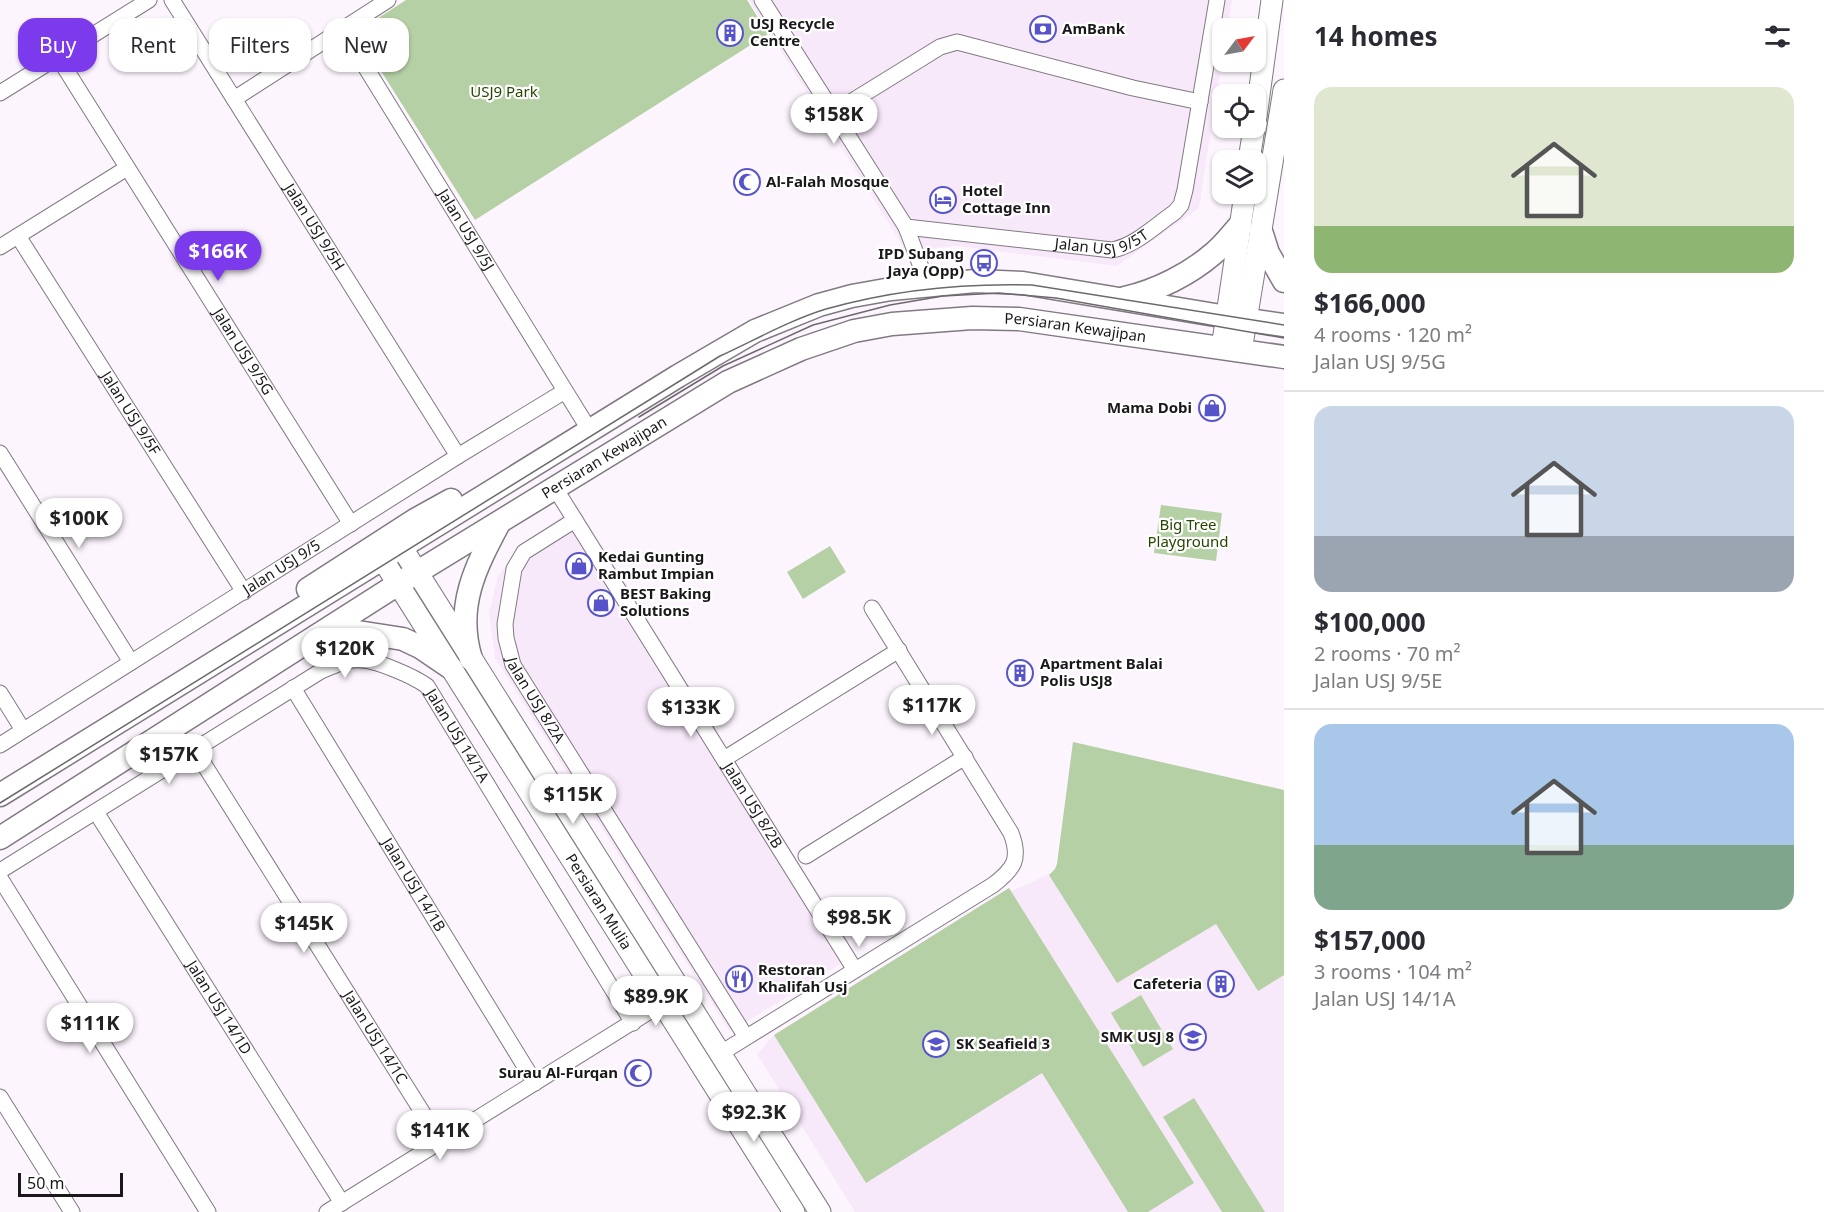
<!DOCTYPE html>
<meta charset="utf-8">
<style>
:root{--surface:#fff;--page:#f7f7f7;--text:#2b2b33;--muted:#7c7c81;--line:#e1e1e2;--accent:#7c3aed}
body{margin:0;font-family:"Noto Sans",sans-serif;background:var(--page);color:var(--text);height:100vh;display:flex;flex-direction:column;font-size:22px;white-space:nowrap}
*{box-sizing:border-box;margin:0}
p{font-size:20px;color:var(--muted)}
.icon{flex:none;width:33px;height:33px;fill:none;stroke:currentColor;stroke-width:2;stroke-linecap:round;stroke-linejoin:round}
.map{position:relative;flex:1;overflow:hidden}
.details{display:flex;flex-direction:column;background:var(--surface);width:540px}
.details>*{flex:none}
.banner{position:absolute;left:18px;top:18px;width:570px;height:54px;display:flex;gap:12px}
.needle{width:39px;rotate:58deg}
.buttons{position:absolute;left:1212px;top:18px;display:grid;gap:12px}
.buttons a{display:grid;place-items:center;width:54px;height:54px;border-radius:12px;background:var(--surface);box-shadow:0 2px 4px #0004;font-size:30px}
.scale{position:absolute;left:18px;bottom:15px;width:105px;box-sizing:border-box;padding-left:6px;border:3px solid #1b181c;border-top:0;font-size:16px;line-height:21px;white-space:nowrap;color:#1b181c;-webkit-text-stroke:4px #fff;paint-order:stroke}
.price{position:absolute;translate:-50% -51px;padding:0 14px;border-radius:21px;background:#fff;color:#222;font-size:20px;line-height:39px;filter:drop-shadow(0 2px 3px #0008)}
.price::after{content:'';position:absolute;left:50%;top:36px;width:18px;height:14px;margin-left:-9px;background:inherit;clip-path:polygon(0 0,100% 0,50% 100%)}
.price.current{background:var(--accent);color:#fff}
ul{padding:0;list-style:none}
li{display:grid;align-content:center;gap:12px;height:318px;padding:0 30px}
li+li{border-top:2px solid var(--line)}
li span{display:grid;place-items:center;height:186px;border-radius:18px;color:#555}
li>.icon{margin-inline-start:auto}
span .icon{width:108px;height:108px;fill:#fffc;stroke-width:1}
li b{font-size:26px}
h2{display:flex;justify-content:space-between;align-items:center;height:72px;padding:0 30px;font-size:26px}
.tag{padding:0 21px;border-radius:18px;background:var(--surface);box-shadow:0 2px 4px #0004;font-size:21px;line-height:54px}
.tag.current{background:var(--accent);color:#fff}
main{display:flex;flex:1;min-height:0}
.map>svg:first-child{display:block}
.built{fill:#f8e9fa}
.green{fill:#b5d0a5}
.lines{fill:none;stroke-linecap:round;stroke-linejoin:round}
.street-casing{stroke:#817982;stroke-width:17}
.secondary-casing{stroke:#817982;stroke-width:23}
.primary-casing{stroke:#817982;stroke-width:25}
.street{stroke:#fff;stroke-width:15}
.secondary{stroke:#fff;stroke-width:21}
.primary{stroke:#fff;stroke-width:22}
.tram{stroke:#6d686e;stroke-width:1.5}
.labels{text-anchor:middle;stroke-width:4.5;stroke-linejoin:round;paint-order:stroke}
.poi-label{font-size:15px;font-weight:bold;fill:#1b181c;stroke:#fff;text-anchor:start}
.park-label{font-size:15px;fill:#254700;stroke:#fff}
.street-label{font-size:15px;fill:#1b181c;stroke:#fff}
</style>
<main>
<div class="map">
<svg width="1284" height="1212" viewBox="0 0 1284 1212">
<rect width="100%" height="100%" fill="#fdf5fe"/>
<g class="built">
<path d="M749,0H1232L1228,28H1222V60L1199,208L1117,266L957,246L906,251Z"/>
<path d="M576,504L856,954L730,1032L495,658L489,613L498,576L515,553Z"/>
<path d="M1073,742L1284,790V1212H855L757,1054L774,1035L1009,888L1012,891L1053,872L1057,864Z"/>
</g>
<g class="green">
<path d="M406,0H747L768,34L475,220L364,44L369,24Z"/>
<path d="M1161,505L1222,513L1216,561L1154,553Z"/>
<path d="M830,546L846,572L803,599L787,572Z"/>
<path d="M1073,742L1284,790V975L1258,991L1216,924L1117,983L1049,875L1055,869L1057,864Z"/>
<path d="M1009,888L1194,1183L1148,1212H1128L1042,1073L866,1183L774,1035Z"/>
<path d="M1141,995L1173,1049L1143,1067L1111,1013Z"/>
<path d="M1194,1098L1265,1212H1222L1163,1117Z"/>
</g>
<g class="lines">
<defs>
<g id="street">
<path id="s1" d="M172,0L458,456"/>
<path d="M762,0L906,227L920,264L922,286"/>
<path id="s2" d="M342,29L590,431"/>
<path id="s3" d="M58,57L351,524"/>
<path d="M0,93L149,0"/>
<path d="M234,99L388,0"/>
<path d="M833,113L940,47L957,42L1133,88L1200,102"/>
<path id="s4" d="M906,227L1112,250C1135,246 1156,225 1175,212L1181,205L1185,190L1217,0"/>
<path id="s5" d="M18,236L244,592"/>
<path d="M0,247L127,168"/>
<path d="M0,453L131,662"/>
<path id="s6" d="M555,488L855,970"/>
<path id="s7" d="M575,520L524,552L514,569L505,624L506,638L513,665L746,1037"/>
<path id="s8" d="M293,688L535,1083"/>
<path d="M0,693L23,730"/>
<path id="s9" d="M0,745L458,456L565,391"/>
<path id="s10" d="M195,750L441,1142"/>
<path d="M724,759L899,650"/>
<path id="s11" d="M96,812L342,1203"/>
<path d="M806,856L965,757"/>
<path id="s12" d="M0,871L321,671C334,666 347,658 362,660C378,661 413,676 427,686L633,1023"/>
<path d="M0,878L208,1212"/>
<path d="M721,1053L993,885C1014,869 1021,859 1011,833L872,608"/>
<path d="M0,1097L72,1212"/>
<path d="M327,1212L671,998"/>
</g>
<g id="secondary">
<path d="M1256,117L1272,0"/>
<path d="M1249,160L1254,128"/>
<path d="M1222,348L1245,194"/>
<path d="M1241,351L1284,90"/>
<path d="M402,548L820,1212"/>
<path id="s13" d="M383,560L794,1212"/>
</g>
<g id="primary">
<path d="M1261,231L1268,253L1284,281"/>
<path d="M1125,298C1156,291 1190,274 1214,253C1224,245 1232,234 1240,225"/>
<path d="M308,589L415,520L451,500"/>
<path d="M323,636L358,632L403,639L420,647L451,668"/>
<path d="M471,659C455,607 475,568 499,523"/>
<path d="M0,795L678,376L755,331L819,305L852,296L891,289L975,281L1023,283L1227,317L1284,325"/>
<path id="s14" d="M0,838L398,584L728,382L801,349L854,331L892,324L972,318L1019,319L1284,357"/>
</g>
</defs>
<use href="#street" class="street-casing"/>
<use href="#secondary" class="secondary-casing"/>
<use href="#primary" class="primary-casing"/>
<use href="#street" class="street"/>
<use href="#secondary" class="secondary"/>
<use href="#primary" class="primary"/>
<g class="tram">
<path d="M639,417L723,366L813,325L890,305L943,296L999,293L1056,298L1284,338"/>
<path d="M0,803L720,356C755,340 790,320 826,309C893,290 963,283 1032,285L1284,325"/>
</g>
</g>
<defs>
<symbol id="bank-ring" viewBox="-11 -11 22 22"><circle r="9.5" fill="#fff" stroke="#5754cb" stroke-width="1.5"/><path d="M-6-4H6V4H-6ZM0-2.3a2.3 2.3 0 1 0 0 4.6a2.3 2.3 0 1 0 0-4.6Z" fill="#5754cb"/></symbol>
<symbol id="building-ring" viewBox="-11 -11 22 22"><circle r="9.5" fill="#fff" stroke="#5754cb" stroke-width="1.5"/><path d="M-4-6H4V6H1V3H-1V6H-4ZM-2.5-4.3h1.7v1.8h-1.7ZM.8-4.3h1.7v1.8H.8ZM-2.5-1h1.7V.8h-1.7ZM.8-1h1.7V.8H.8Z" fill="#5754cb"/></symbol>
<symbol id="mosque-ring" viewBox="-11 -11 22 22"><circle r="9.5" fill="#fff" stroke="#5754cb" stroke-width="1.5"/><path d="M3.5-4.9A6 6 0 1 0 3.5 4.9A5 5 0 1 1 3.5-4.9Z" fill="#5754cb"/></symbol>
<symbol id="hotel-ring" viewBox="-11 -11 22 22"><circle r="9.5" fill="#fff" stroke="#5754cb" stroke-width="1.5"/><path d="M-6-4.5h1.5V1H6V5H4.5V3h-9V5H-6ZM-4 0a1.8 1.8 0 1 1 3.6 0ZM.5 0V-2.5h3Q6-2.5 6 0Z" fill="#5754cb"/></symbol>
<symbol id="bus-ring" viewBox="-11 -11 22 22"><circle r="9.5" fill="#fff" stroke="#5754cb" stroke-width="1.5"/><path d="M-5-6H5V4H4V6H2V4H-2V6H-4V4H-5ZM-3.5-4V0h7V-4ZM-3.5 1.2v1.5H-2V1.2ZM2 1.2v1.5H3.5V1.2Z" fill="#5754cb"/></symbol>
<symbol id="shop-ring" viewBox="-11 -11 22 22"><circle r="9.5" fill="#fff" stroke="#5754cb" stroke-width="1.5"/><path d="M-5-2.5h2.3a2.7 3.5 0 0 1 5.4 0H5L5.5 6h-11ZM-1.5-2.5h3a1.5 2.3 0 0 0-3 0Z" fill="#5754cb"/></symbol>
<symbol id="restaurant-ring" viewBox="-11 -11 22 22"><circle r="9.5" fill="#fff" stroke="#5754cb" stroke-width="1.5"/><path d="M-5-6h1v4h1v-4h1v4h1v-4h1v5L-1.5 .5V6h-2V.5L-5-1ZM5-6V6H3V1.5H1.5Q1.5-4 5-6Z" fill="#5754cb"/></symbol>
<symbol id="school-ring" viewBox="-11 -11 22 22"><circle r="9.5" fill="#fff" stroke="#5754cb" stroke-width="1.5"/><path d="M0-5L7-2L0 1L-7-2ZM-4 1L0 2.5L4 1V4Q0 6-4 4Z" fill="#5754cb"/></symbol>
</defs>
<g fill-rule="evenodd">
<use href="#bank-ring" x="1028" y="14" width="30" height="30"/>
<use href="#building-ring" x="715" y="18" width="30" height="30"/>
<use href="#mosque-ring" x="732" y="167" width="30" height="30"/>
<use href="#hotel-ring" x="928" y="185" width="30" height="30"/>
<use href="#bus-ring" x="969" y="248" width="30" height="30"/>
<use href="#shop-ring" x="1197" y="393" width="30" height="30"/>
<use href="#shop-ring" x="564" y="551" width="30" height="30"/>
<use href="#shop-ring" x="586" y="588" width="30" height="30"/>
<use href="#building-ring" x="1005" y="658" width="30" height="30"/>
<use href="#restaurant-ring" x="724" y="964" width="30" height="30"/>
<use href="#building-ring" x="1206" y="969" width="30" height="30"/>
<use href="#school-ring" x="1178" y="1022" width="30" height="30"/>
<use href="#school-ring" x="921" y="1029" width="30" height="30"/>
<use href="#mosque-ring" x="623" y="1058" width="30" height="30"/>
</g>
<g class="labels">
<g class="poi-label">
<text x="750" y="29">USJ Recycle<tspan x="750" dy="17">Centre</tspan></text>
<text x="1062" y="34">AmBank</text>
<text x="766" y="187">Al-Falah Mosque</text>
<text x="962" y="196">Hotel<tspan x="962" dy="17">Cottage Inn</tspan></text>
<text x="964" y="259" text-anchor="end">IPD Subang<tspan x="964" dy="17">Jaya (Opp)</tspan></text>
<text x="1192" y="413" text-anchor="end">Mama Dobi</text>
<text x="598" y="562">Kedai Gunting<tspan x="598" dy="17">Rambut Impian</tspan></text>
<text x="620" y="599">BEST Baking<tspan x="620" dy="17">Solutions</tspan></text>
<text x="1040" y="669">Apartment Balai<tspan x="1040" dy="17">Polis USJ8</tspan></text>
<text x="758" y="975">Restoran<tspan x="758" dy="17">Khalifah Usj</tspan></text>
<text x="1202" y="989" text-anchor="end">Cafeteria</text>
<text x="1174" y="1042" text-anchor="end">SMK USJ 8</text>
<text x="956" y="1049">SK Seafield 3</text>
<text x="618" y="1078" text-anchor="end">Surau Al-Furqan</text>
</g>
<g class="park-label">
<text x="504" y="97">USJ9 Park</text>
<text x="1188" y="530">Big Tree<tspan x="1188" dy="17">Playground</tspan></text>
</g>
<g class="street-label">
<text dy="5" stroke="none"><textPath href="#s1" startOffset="268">Jalan USJ 9/5H</textPath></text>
<text dy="5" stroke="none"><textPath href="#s2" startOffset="236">Jalan USJ 9/5J</textPath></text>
<text dy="5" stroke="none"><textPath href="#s4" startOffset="198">Jalan USJ 9/5T</textPath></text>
<text dy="5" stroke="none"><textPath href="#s14" startOffset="1218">Persiaran Kewajipan</textPath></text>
<text dy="5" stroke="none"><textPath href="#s3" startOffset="348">Jalan USJ 9/5G</textPath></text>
<text dy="5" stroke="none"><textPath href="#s5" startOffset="210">Jalan USJ 9/5F</textPath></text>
<text dy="5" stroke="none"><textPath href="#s14" startOffset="714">Persiaran Kewajipan</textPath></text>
<text dy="5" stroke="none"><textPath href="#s9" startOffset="333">Jalan USJ 9/5</textPath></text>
<text dy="5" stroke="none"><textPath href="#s7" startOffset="219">Jalan USJ 8/2A</textPath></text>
<text dy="5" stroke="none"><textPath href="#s12" startOffset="550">Jalan USJ 14/1A</textPath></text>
<text dy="5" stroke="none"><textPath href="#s6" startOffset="374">Jalan USJ 8/2B</textPath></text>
<text dy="5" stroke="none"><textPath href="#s8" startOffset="231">Jalan USJ 14/1B</textPath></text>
<text dy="5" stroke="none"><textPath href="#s13" startOffset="404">Persiaran Mulia</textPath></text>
<text dy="5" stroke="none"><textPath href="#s11" startOffset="231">Jalan USJ 14/1D</textPath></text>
<text dy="5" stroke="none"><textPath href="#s10" startOffset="339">Jalan USJ 14/1C</textPath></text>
</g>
</g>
</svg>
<div class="buttons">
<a><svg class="needle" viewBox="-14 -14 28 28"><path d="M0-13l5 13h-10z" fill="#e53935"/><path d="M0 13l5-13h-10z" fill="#7c7c81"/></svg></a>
<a><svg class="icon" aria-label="locate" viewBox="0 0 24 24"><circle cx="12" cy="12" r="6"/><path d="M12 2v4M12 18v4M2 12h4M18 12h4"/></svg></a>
<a><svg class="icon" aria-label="layers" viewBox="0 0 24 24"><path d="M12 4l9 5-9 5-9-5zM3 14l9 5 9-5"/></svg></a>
</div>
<div class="scale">50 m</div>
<b class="price" style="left:834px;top:145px">$158K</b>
<b class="price current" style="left:218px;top:282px">$166K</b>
<b class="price" style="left:79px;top:549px">$100K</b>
<b class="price" style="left:345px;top:679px">$120K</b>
<b class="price" style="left:932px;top:736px">$117K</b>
<b class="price" style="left:691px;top:738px">$133K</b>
<b class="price" style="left:169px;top:785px">$157K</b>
<b class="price" style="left:573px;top:825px">$115K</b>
<b class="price" style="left:859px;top:948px">$98.5K</b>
<b class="price" style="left:304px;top:954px">$145K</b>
<b class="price" style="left:656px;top:1027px">$89.9K</b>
<b class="price" style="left:90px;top:1054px">$111K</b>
<b class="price" style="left:754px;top:1143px">$92.3K</b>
<b class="price" style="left:440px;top:1161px">$141K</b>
<div class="banner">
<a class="tag current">Buy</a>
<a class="tag">Rent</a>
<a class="tag">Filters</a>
<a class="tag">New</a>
</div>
</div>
<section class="details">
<h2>14 homes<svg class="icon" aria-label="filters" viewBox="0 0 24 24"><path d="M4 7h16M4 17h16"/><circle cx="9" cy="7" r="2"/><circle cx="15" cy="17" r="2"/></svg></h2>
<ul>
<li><span style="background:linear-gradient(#dfe7d0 75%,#8fb573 0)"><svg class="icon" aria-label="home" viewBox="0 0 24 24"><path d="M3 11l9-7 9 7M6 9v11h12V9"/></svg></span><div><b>$166,000</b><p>4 rooms · 120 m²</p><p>Jalan USJ 9/5G</p></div></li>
<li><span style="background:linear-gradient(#c9d6e8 70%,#9aa5b1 0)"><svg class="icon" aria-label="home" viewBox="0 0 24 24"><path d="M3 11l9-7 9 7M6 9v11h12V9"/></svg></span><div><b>$100,000</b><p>2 rooms · 70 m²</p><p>Jalan USJ 9/5E</p></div></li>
<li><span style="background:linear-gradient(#a9c7e8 65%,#7fa58c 0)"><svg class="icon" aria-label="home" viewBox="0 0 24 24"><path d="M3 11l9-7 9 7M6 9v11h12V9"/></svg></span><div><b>$157,000</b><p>3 rooms · 104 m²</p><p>Jalan USJ 14/1A</p></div></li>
</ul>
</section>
</main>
